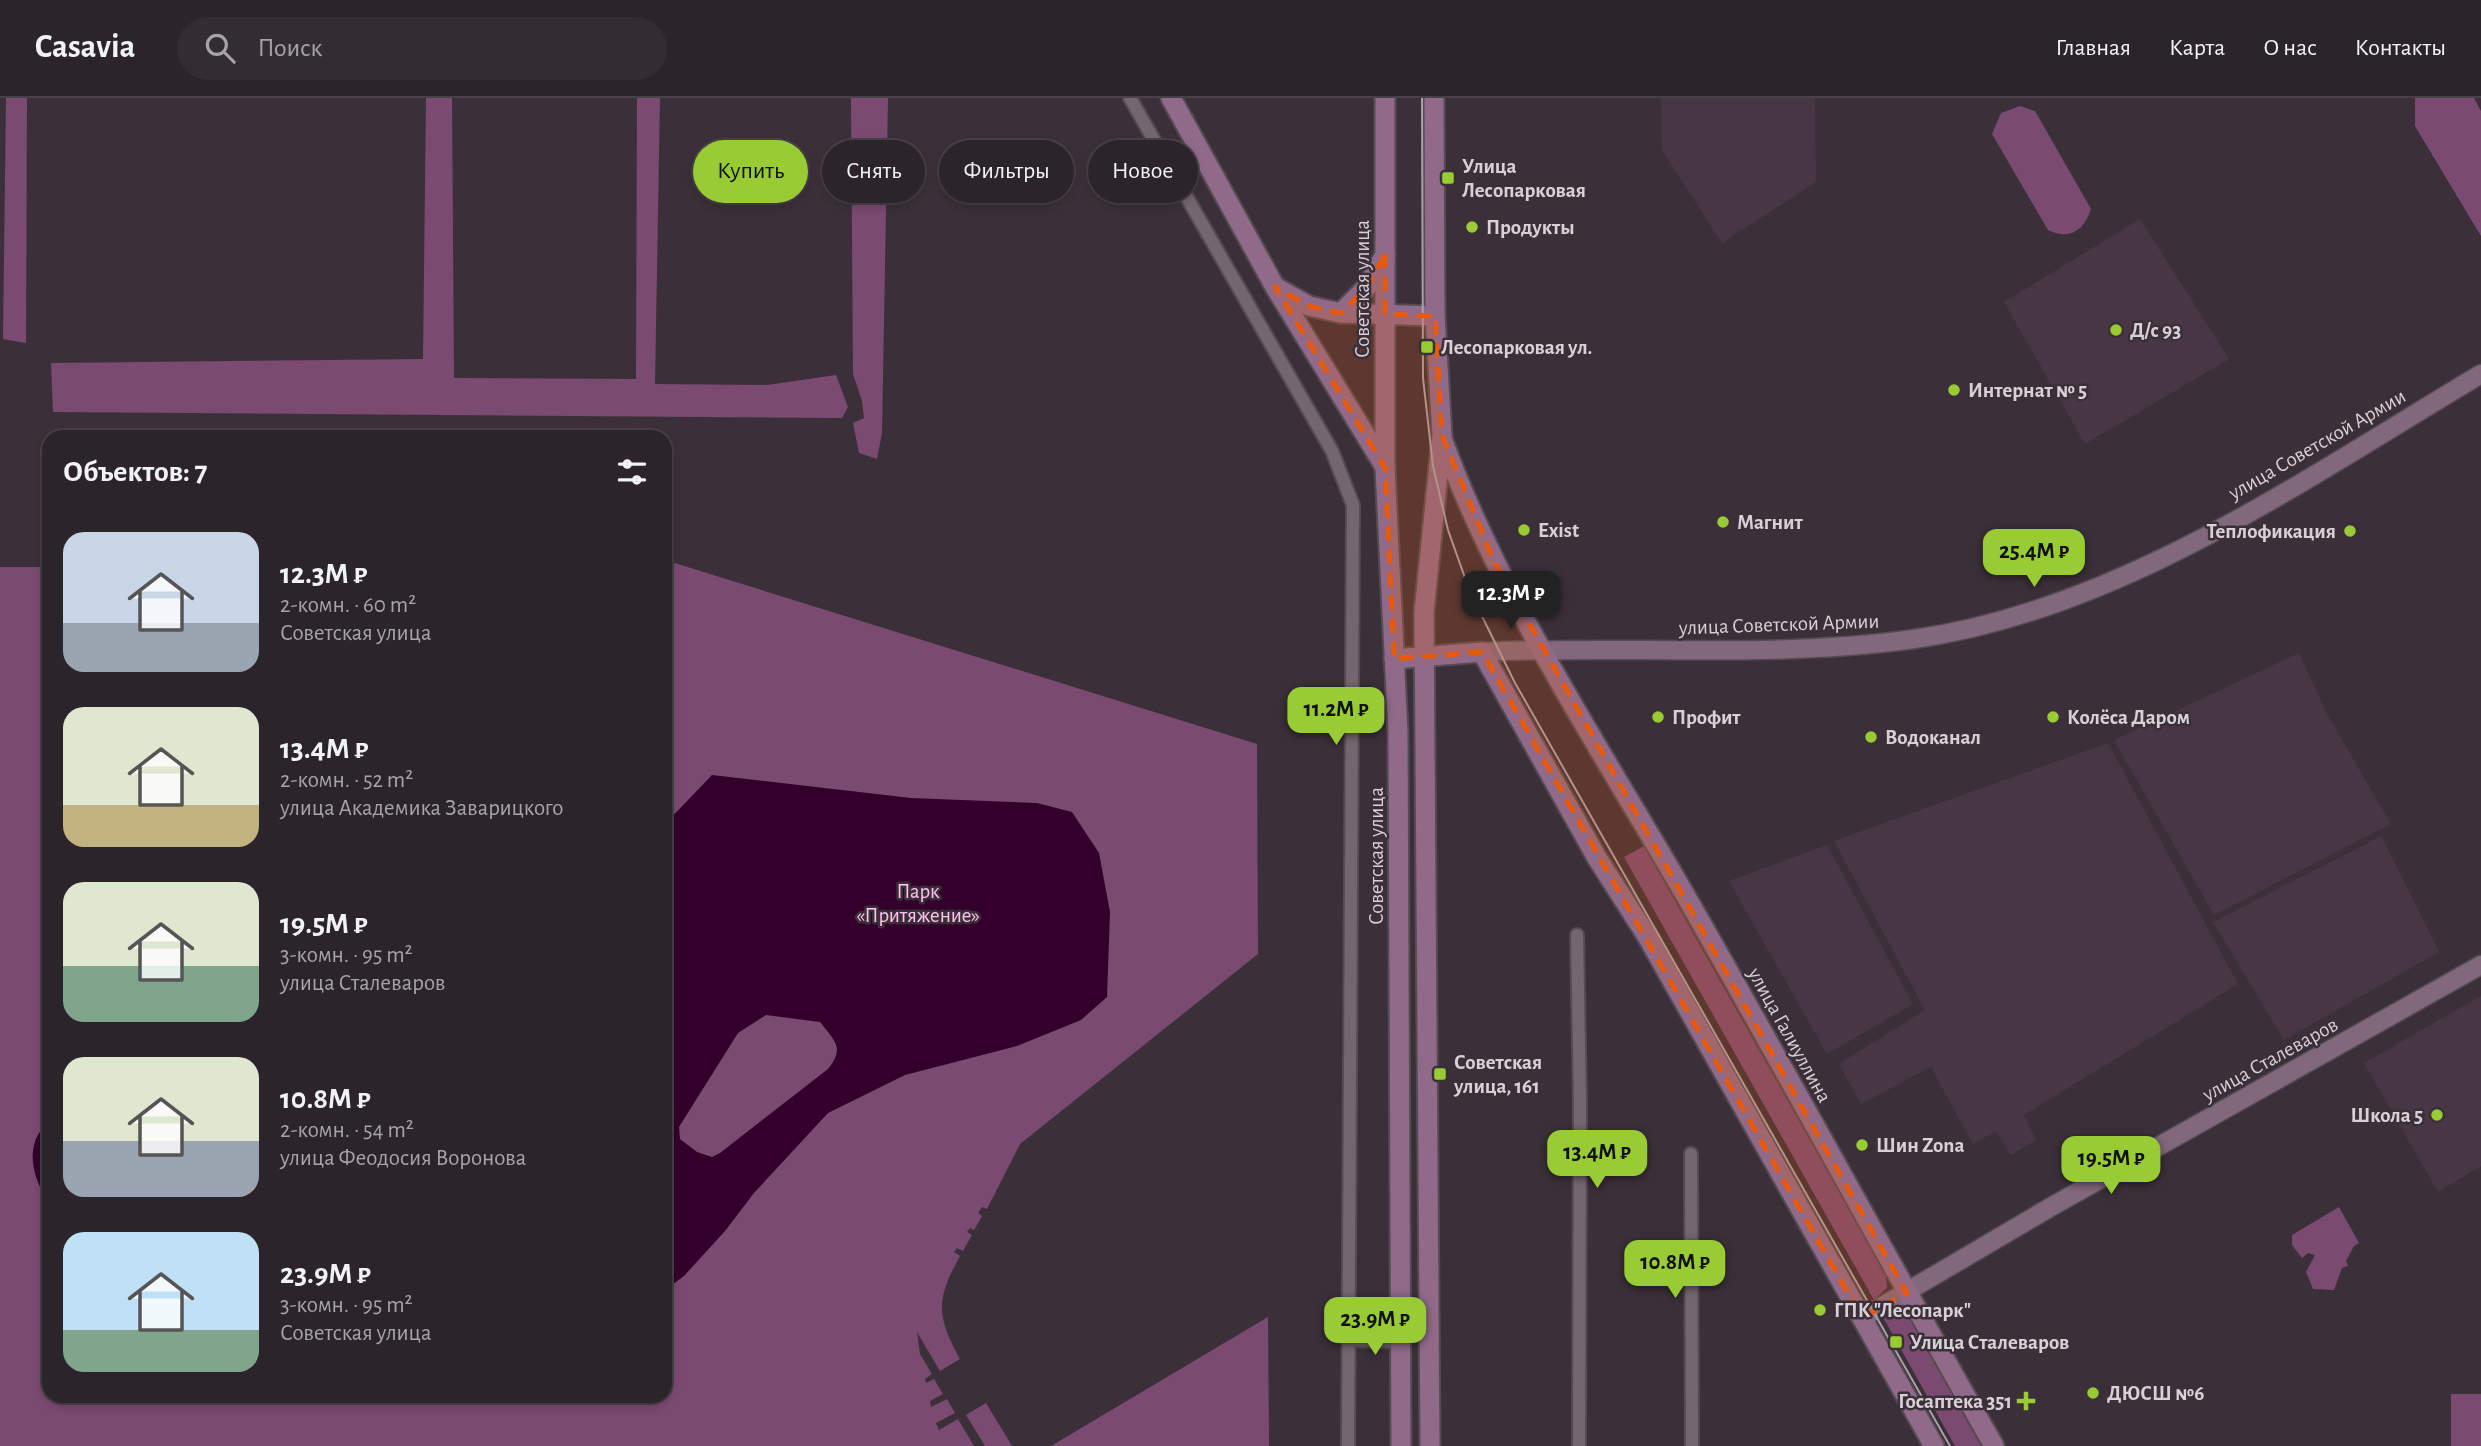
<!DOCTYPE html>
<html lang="ru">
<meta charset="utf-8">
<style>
:root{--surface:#2c242b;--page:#342c33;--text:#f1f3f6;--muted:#a6a4a9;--line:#484147;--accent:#99cb35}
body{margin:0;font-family:"Alegreya Sans",sans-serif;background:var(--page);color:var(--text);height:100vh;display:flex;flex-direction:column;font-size:26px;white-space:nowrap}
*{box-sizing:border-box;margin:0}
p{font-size:23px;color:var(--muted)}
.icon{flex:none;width:38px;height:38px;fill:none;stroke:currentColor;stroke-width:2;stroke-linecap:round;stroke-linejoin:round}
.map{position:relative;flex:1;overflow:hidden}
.details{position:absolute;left:42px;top:332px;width:630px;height:973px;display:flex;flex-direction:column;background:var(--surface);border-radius:21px;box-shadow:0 4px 10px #0003,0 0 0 2px var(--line)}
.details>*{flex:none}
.guide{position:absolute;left:693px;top:42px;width:665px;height:63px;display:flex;gap:14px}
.price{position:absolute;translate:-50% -60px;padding:0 16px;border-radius:14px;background:var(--accent);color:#111;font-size:23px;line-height:46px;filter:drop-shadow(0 2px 4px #0008)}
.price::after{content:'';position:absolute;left:50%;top:42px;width:21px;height:16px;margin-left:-10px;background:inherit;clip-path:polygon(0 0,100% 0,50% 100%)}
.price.selected{background:#222;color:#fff}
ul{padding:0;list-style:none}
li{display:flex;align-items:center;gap:21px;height:175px;padding:0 21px}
li span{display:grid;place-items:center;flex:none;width:196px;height:140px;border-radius:21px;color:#555}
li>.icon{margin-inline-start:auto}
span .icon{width:84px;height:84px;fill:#fffc;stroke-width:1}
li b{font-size:30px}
h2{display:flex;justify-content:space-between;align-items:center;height:84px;padding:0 21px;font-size:30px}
.tag{padding:0 24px;border-radius:32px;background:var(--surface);box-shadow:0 4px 10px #0003,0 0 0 2px var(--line);font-size:24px;line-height:63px}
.tag.selected{background:var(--accent);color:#111}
header{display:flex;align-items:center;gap:42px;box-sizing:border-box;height:98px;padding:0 35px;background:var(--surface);border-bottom:2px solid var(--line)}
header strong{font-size:33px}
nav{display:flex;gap:38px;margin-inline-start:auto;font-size:24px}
.search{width:490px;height:63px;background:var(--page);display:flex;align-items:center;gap:18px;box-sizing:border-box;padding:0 24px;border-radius:38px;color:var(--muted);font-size:26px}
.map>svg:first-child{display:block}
.built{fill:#473744}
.green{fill:#7b4a71}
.water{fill:#32002b;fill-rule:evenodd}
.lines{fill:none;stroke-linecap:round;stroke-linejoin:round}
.street-casing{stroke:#554c53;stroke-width:16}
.secondary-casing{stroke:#554c53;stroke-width:21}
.primary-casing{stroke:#554c53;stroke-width:23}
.street{stroke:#736670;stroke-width:12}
.secondary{stroke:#82687c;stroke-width:18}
.primary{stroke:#916a89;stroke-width:19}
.tram{stroke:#a9a1a7;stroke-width:2}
.marked{fill:#e8590c;fill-opacity:0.2;stroke:#e8590c;stroke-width:5;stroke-dasharray:14 9;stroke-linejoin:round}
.poi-dot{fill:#99cb35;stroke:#3b3039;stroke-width:2.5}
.labels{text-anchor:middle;stroke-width:5;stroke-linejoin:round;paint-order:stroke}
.poi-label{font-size:21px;font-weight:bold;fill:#d7d0d5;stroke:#3b3039;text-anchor:start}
.street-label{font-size:21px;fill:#d7d0d5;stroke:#3b3039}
.park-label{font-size:21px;fill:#fec1f0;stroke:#3b3039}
</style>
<header>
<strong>Casavia</strong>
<div class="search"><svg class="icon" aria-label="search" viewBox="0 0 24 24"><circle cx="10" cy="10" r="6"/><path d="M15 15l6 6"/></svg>Поиск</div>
<nav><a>Главная</a><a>Карта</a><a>О нас</a><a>Контакты</a></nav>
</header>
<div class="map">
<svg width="2481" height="1348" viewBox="0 0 2481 1348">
<rect width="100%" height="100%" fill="#3b3039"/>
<g class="built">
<path d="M1661,0H1815L1816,84L1722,145L1662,52Z"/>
<path d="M2140,121L2229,261L2085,346L2004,204Z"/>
<path d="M2299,555L2327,616L2391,726L2214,817L2114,642Z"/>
<path d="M2108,645L2238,886L2024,1017L2036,1042L2011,1057L1996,1033L1973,1046L1931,969L1861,1006L1839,966L1925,912L1834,743Z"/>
<path d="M2381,738L2439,854L2284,942L2213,824Z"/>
<path d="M1827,747L1913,906L1827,956L1729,783Z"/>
<path d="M2481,898V1068L2438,1094L2364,965Z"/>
</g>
<g class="green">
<path d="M6,0H27L26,245L3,241Z"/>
<path d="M426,0H452L454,280L636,281L637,0H660L655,286L767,287L836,277L848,309L842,320L53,314L51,265L423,261Z"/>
<path d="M851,0H888L882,335L877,361L859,355L853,325L864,320L862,303L853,276Z"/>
<path d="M2415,0H2474L2481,13V138L2415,28Z"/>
<path d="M2020,8L2035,13L2091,111C2084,132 2070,143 2048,132L1992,36L2001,15Z"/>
<path d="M665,462L1257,646L1258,856L1020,1046L987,1111L982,1109L978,1115L982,1118L974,1132L970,1130L967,1134L972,1137L963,1153L957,1150L954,1154L960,1158C936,1201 936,1218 960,1261L940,1273L917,1234L920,1256L932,1276L925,1281L926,1285L934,1281L943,1296L930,1303L931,1309L947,1301L955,1315L936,1325L939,1332L958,1321L974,1348H0V469H49V1298H665Z"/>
<path d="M1644,748L1873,1154L1886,1179L1887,1190L1874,1202L1624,759Z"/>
<path d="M2339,1109L2359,1145L2354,1148L2346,1163L2348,1168L2342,1170L2334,1192L2313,1191L2306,1174L2315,1157L2308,1155L2302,1160L2292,1147V1137Z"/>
<path d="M1895,1213L1905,1215L1912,1224L1981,1348H1955L1884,1221L1885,1216Z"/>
<path d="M1268,1219L1269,1348H1051Z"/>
<rect x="2451" y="1296" width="30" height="52"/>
<path d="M986,1305L1012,1348H985L966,1317Z"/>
</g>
<g class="water">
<path d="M712,677L911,700L1037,705L1072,714L1099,755L1110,814L1107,899L1081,922L1017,948L905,977L828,1015L754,1095L725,1133L684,1178L665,1192V726ZM766,917L820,924C835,943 845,950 828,971L720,1055L712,1059L697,1054L680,1041L679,1029L738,935Z"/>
<path d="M49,1024V1105C33,1081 22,1046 49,1024Z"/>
</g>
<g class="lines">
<defs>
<g id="street">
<path d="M1130,0L1332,353L1353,407L1348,1348"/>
<path d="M1577,837L1580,1005L1579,1348"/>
<path d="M1691,1056L1692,1348"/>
<path d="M1349,1242L1402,1244"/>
</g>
<g id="secondary">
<path d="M1482,554C1626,547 1771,561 1914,541C2120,512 2306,380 2481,276"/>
<path d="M1862,1220L2049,1110L2481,867"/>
</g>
<g id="primary">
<path d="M1171,0L1275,189L1385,369"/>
<path d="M1385,0V370L1398,635L1401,1348"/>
<path d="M1277,190L1309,208L1341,215L1435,218"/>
<path d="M1341,215L1367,189L1385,157"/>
<path d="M1443,343C1502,503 1599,648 1684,795C1789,978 1889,1164 1994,1348"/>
<path d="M1394,561L1482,554L1597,760L1647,838L1934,1348"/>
<path d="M1430,1348L1424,514L1442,337L1435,218L1434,0"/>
</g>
</defs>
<use href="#street" class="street-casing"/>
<use href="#secondary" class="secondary-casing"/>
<use href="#primary" class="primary-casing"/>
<use href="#street" class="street"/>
<use href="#secondary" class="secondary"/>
<use href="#primary" class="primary"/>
<path class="tram" d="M1422,0L1423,280L1433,368L1448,432L1470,494L1515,585L1950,1348"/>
</g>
<path class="marked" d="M1385,156V216L1435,218L1442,337L1493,461L1907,1195L1862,1220L1482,554L1394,561L1385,370L1275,189L1309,208L1341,215L1367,189Z"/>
<g class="poi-dot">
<rect x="1441" y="73" width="14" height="14" rx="3.5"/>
<circle cx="1472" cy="129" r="7"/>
<circle cx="2116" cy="232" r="7"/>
<rect x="1420" y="242" width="14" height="14" rx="3.5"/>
<circle cx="1954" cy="292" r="7"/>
<circle cx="1723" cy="424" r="7"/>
<circle cx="1524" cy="432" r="7"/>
<circle cx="2350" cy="433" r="7"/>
<circle cx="1658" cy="619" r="7"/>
<circle cx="2053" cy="619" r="7"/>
<circle cx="1871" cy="639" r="7"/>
<rect x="1433" y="969" width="14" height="14" rx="3.5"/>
<circle cx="2437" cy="1017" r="7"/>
<circle cx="1862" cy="1047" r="7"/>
<circle cx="1820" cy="1212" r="7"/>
<rect x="1889" y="1237" width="14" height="14" rx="3.5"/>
<circle cx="2093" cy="1295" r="7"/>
<path d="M2022.5 1292.5h7v7h7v7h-7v7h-7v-7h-7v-7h7z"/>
</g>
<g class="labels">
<g class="poi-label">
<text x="1462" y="75">Улица<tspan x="1462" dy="24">Лесопарковая</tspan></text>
<text x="1486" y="136">Продукты</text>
<text x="2130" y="239">Д/с 93</text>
<text x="1441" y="256">Лесопарковая ул.</text>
<text x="1968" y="299">Интернат № 5</text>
<text x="1737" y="431">Магнит</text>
<text x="1538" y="439">Exist</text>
<text x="2336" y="440" text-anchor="end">Теплофикация</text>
<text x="1672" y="626">Профит</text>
<text x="2067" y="626">Колёса Даром</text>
<text x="1885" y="646">Водоканал</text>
<text x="1454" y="971">Советская<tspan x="1454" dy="24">улица, 161</tspan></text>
<text x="2423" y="1024" text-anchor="end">Школа 5</text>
<text x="1876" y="1054">Шин Zona</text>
<text x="1834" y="1219">ГПК "Лесопарк"</text>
<text x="1910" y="1251">Улица Сталеваров</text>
<text x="2107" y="1302">ДЮСШ №6</text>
<text x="2012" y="1310" text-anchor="end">Госаптека 351</text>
</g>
<g class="street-label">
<text transform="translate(1362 191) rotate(-90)" y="7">Советская улица</text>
<text transform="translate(2317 346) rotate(-30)" y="7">улица Советской Армии</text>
<text transform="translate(1779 526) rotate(-2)" y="7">улица Советской Армии</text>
<text transform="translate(1376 758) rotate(-90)" y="7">Советская улица</text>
<text transform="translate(1790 937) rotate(61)" y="7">улица Галиуллина</text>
<text transform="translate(2270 961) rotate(-29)" y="7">улица Сталеваров</text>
</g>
<g class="park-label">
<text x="918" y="800">Парк<tspan x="918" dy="24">«Притяжение»</tspan></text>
</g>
</g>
</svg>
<b class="price" style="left:2034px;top:491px">25.4M ₽</b>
<b class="price selected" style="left:1511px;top:533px">12.3M ₽</b>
<b class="price" style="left:1336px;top:649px">11.2M ₽</b>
<b class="price" style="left:1597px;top:1092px">13.4M ₽</b>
<b class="price" style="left:2111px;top:1098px">19.5M ₽</b>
<b class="price" style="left:1675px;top:1202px">10.8M ₽</b>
<b class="price" style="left:1375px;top:1259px">23.9M ₽</b>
<div class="guide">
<a class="tag selected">Купить</a>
<a class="tag">Снять</a>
<a class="tag">Фильтры</a>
<a class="tag">Новое</a>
</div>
<section class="details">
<h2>Объектов: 7<svg class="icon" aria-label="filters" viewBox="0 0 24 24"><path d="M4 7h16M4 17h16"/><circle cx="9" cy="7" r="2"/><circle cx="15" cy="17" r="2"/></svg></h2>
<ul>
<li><span style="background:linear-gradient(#c9d6e8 65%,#9aa5b1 0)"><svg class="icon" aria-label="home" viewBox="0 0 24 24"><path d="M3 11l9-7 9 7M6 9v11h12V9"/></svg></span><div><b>12.3M ₽</b><p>2-комн. · 60 m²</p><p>Советская улица</p></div></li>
<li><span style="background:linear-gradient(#dfe7d0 70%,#c2b280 0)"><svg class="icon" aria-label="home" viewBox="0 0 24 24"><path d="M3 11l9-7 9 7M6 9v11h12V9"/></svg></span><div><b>13.4M ₽</b><p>2-комн. · 52 m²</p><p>улица Академика Заварицкого</p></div></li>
<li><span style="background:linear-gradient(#dfe7d0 60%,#7fa58c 0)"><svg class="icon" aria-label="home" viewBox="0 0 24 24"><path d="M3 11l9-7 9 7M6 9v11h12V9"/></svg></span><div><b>19.5M ₽</b><p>3-комн. · 95 m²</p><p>улица Сталеваров</p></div></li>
<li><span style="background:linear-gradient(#dfe7d0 60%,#9aa5b1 0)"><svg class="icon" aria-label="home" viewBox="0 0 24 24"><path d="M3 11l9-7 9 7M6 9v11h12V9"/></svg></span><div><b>10.8M ₽</b><p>2-комн. · 54 m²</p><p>улица Феодосия Воронова</p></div></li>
<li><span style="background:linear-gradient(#bfe0f5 70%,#7fa58c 0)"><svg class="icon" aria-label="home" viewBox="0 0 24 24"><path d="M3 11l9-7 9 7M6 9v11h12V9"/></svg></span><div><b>23.9M ₽</b><p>3-комн. · 95 m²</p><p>Советская улица</p></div></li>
</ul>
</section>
</div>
